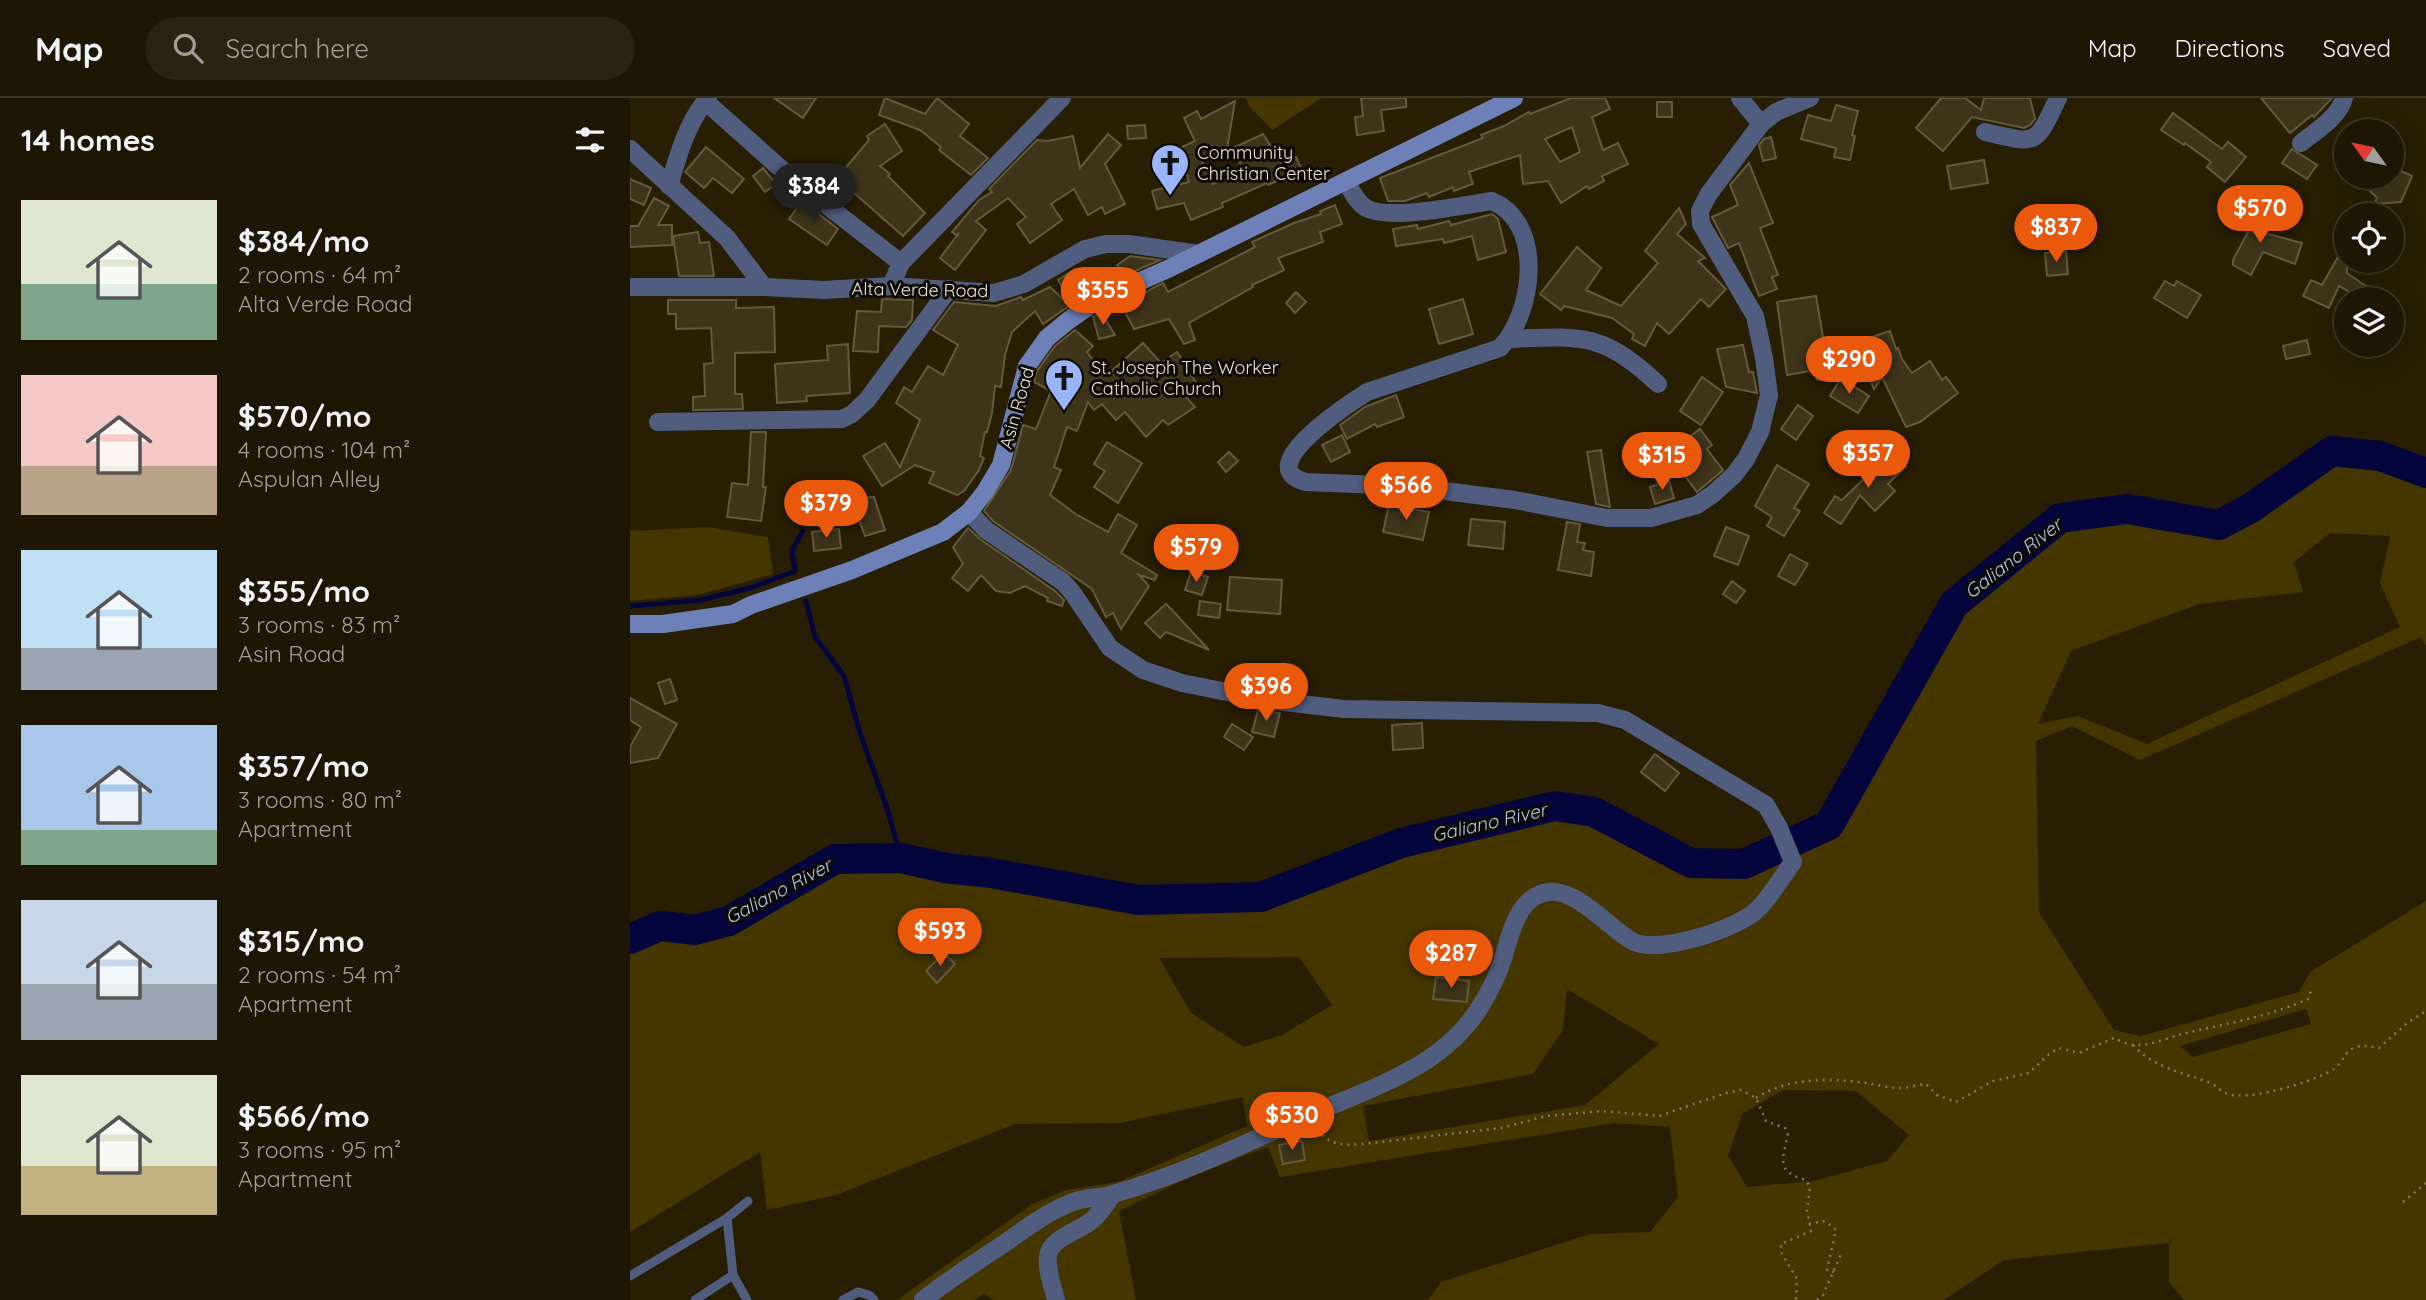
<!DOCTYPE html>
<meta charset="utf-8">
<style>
:root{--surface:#1d1602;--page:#2a2311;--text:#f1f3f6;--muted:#a09f99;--line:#3b3524;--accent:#ea580c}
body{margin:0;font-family:Quicksand,sans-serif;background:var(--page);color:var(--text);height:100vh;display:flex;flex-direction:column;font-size:26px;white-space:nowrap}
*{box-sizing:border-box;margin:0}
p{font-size:23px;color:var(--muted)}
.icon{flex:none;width:38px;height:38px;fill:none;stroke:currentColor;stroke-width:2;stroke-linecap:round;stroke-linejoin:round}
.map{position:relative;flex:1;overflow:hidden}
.details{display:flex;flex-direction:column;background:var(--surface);width:630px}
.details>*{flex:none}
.needle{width:46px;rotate:303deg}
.fabs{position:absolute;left:1704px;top:21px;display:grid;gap:14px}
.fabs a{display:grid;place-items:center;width:70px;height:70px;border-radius:50%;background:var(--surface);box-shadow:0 7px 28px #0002,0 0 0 2px var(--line);font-size:35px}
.price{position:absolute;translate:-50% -60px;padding:0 16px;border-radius:24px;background:var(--accent);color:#fff;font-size:23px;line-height:46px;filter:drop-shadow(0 2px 4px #0008)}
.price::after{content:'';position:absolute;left:50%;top:42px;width:21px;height:16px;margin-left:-10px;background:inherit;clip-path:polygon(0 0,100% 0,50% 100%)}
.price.on{background:#222;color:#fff}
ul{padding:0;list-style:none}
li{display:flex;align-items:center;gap:21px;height:175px;padding:0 21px}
li span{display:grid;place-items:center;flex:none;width:196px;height:140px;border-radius:0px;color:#555}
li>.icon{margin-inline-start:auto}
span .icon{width:84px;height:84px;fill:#fffc;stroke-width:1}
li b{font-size:30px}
h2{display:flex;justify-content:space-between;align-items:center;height:84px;padding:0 21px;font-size:30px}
header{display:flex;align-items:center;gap:42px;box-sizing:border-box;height:98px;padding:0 35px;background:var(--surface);border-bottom:2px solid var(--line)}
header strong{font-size:33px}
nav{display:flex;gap:38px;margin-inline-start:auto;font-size:24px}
.search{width:490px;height:63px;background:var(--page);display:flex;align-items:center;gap:18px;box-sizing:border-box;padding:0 24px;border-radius:38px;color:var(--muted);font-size:26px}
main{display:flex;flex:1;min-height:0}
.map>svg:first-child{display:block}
.green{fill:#453600;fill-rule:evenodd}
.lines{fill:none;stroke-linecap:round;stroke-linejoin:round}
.stream{stroke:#04053c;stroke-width:5}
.river{stroke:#04053c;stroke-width:30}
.building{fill:#3d3419;stroke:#635a3e;stroke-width:2;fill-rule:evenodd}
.path{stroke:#807963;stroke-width:2.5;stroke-dasharray:2 5;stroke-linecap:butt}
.lane{stroke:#515d7f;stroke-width:9}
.street{stroke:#515d7f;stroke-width:18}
.secondary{stroke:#6d80b7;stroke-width:18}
.labels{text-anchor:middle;stroke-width:6;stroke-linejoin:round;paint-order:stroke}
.poi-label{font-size:18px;fill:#eae5d5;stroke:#0c0902;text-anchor:start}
.street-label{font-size:18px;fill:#eae5d5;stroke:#0c0902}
.water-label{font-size:19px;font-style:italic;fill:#b5c6f0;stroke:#0c0902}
</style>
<header>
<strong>Map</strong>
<div class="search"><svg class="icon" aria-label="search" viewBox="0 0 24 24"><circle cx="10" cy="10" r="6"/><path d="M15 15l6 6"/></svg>Search here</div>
<nav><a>Map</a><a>Directions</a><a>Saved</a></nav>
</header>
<main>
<section class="details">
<h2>14 homes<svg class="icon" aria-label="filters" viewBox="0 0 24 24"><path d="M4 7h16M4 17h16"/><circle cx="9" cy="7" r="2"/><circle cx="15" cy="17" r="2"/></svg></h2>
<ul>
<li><span style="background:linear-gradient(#dfe7d0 60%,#7fa58c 0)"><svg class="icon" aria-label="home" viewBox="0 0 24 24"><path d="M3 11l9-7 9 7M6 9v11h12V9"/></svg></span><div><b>$384/mo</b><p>2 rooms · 64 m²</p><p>Alta Verde Road</p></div></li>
<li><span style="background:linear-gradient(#f6c9c9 65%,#b9a48a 0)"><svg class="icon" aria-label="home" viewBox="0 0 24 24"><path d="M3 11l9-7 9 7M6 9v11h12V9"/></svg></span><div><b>$570/mo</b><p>4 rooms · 104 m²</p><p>Aspulan Alley</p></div></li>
<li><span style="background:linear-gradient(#bfe0f5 70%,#9aa5b1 0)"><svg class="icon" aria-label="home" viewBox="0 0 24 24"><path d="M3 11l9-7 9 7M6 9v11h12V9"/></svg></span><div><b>$355/mo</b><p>3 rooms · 83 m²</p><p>Asin Road</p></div></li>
<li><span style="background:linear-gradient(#a9c7e8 75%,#7fa58c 0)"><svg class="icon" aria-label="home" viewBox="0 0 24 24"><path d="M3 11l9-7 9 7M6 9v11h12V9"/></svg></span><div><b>$357/mo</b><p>3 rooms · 80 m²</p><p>Apartment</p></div></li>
<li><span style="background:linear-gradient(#c9d6e8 60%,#9aa5b1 0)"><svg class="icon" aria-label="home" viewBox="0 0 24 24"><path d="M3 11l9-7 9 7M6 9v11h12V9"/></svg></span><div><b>$315/mo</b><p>2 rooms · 54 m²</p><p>Apartment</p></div></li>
<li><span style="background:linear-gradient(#dfe7d0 65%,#c2b280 0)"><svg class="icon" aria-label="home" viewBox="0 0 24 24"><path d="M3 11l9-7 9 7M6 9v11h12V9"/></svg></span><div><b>$566/mo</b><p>3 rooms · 95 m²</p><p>Apartment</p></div></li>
</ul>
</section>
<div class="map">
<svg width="1796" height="1202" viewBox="0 0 1796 1202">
<rect width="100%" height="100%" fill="#271e03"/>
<g class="green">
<path d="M616,0H692L642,32L620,9Z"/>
<path d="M1702,353L1750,358L1796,375V548L1791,539L1510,662L1442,628L1406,643L1409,814L1484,932L1511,938L1669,894L1680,874L1796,803V1202H1554L1539,1184V1145L1374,1162L1314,1202H798L811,1184L960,1136L1020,1134L1048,1099L1040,1029L984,1025L650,1079L638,1049L558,1080L489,1113L506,1202H363L354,1195L345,1202H267L402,1106L436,1092L488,1084L617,1028L613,999L490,1025L385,1026L206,1097L137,1112L130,1054L0,1134V841L30,828L65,832L99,822L205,761L271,760L315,770L361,775L508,802L631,799L771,745L925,708L964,714L1061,765L1114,766L1199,727L1324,506L1430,420L1497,411L1589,427L1621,410ZM1700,435L1760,438L1750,485L1770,529L1517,646L1448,618L1408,626L1441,553L1569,506L1673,494L1664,464ZM669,859L702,907L652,937L614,949L561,915L529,860ZM937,891L1029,946L955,1007L739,1043L733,1008L903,976L933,932ZM1676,911L1681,926L1563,959L1550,948ZM1153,992L1226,993L1279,1037L1257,1063L1184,1083L1117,1089L1098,1058L1112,1016Z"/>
<path d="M78,429L138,439L143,476L67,497L0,503V433Z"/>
</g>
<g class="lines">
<g class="stream">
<path d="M176,503L185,539L214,578L230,635L258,713L271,760"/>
<path d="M0,508L71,502L120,490L165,473L162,452L173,433"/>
</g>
<path class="river" d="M0,841L30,828L65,832L99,823L205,761L271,760L315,770L361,775L508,802L631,799L771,745L925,708L964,714L1061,765L1114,766L1199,727L1324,506L1430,420L1497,411L1589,427L1621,410L1702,353L1750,358L1796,375"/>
</g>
<g class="building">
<path d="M144,0H186L173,20Z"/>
<path d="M255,0L295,16L307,0L339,26L330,38L358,60L341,77L309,52L311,49L290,32L249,17Z"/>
<path d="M731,0H776V9L751,12L754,33L727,37L725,19L733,18Z"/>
<path d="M941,0H975L980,11L962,19L973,52L988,45L998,66L972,78L974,83L959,91L957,88L931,105L918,83L893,86L890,57L839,74L843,86L824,93L823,89L799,99L797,95L775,103H758L750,80L853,40L851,37L874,28L899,14L900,16ZM942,29L950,54L930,64L915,41Z"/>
<path d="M1311,0H1335L1351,12L1354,0H1400L1405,21L1400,27L1394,30L1342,19L1313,53L1286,30Z"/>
<path d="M1631,0H1702L1684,19L1682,17L1660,35Z"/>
<path d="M605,3L597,51L572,64L583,86L614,74L603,50L633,36L652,66L666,59L673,74L659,81L658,78L638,87L637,85L592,105L593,109L561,122L554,105L527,111L522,93L559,84L554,67L557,66L550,50L565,43L554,20L567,13L571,21Z"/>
<rect x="1027" y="4" width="15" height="15"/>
<path d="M1206,7L1228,13L1222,37L1225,38L1220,62L1204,59L1206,50L1171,41L1178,17L1201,23Z"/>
<path d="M1543,15L1592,51L1598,44L1616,59L1595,84L1577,69L1581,64L1555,45L1554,47L1531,32Z"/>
<path d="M255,26L272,53L250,68L260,76L258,78L295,115L273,138L207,80L239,42L237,38Z"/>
<path d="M515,27L516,40L498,41L497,28Z"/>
<path d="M478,36L491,47L475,66L495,106L475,116L472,109L458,117L444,91L421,106L432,122L400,145L387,126L396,119L378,100L346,123L356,132L325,172L310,160L329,135L326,137L322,134L349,102L362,94L359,91L407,42L418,43L443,38L450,70Z"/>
<path d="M1141,39L1146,60L1133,63L1129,47L1134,41Z"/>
<path d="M76,49L114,81L102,95L83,80L74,90L55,74Z"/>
<path d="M1662,51L1687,67L1677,81L1652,65Z"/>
<path d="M1354,62L1358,85L1321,91L1317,68Z"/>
<path d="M1119,65L1143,125L1130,130L1148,177L1142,179L1147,191L1129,198L1109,145L1098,150L1082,119L1108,107L1100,87Z"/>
<path d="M1762,69L1782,78L1771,104L1744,106L1747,100L1726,79H1762Z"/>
<path d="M133,70L146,86L135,94L123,78Z"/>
<path d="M0,81L21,90L14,107L0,101Z"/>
<path d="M24,100L39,108L28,127H42V147L0,149V128H8Z"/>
<path d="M172,103L208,131L197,147L159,121Z"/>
<path d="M705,107L712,126L690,134L693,144L648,160L654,172L622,187L623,189L559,225L565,242L554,246L539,221L504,231L493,210L521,191L533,185L538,194L625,149L622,144L664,125L691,116L690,113Z"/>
<path d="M1049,110L1056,126L1047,136L1075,160L1068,163L1096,191L1079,209L1071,201L1039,236L1027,225L1015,248L1002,241L1004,236L982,220L934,208L931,212L910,196L947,149L971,170L956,192L991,208L1028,165L1015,153Z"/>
<path d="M1602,111L1624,121L1620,131L1672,145L1665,166L1633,154L1621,177L1603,167V162L1618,134L1596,124Z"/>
<path d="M862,116L868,121L876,154L848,162L842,138L814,145L813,141L766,148L763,131L787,127L788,131L819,123L821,127Z"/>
<path d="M68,134L70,145L79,144L84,178H49L43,138Z"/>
<path d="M1717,143V175L1743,193L1738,201H1731L1709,188L1699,210L1673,198L1681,182L1692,187Z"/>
<path d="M1436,153L1438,176L1417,178L1415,155Z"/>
<path d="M500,158L530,162L494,178L487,167Z"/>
<path d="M445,171L459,194L413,226L405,213L382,234L375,257L371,289L365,288L362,315L357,334H355L350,358L354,360L349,372L334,393L327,397L299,385L304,374L285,367L252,388L233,358L255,345L270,369L290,322L266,305L274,289L282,294L298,268L313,277L328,247L303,232L324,204L366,208L391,199L393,202L420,189L433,201L438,198L428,182Z"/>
<path d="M1535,183L1544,188L1547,183L1571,197L1557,220L1524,200Z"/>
<path d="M666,194L676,204L665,215L656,205Z"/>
<path d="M1186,198L1194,245L1199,244L1204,279L1187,282L1186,272L1157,277L1147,204Z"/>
<path d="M252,201L283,202L282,222L276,229L249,228L248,254L223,253L227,213L251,214Z"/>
<path d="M833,201L843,236L809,246L799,211Z"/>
<path d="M38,202H106V210L144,209L145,254L105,255V296H112L113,311L63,312V299L75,298L74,266L83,265L81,230L46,231V216H38Z"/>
<path d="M471,214L485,237L469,241L463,219Z"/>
<path d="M445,232L463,248L457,254L476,278L513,245L531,265L547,254L570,291L557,300L565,309L538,327L533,322L516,339L495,314L486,322L472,306L464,312L458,304L447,333L437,329L424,369L431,372L420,397L447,417L478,434L488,416L507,427L491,455L527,477L525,482L509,477L519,488L491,531L483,515L476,519L462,491L363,423L354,413L381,372L393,327L406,331L421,293L404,284L407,273L425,248Z"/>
<path d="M1260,233L1266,251L1268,250L1272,261L1282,275L1300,263L1312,282L1316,279L1328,295L1290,324L1276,329L1252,279L1244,291L1232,261L1245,257L1239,240Z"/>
<path d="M1677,242L1680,256L1656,261L1653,248Z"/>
<path d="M218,246L220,295L176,298L177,303L147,305L145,266L198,262L197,248Z"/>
<path d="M1113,247L1119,274H1123L1127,295L1096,289L1087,251Z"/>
<path d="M1072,279L1093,294L1071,327L1050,313Z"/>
<path d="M1211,280L1239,298L1228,315L1200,298Z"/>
<path d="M766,297L774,319L747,329L745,326L717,341L710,327L735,309Z"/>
<path d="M1168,307L1183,318L1166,342L1151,331Z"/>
<path d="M1070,331L1082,347L1077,351L1093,372L1067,394L1038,355Z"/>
<path d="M121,334H136L133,389H136L131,423L97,419L102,385L118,387Z"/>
<path d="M712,337L720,354L701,364L692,347Z"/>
<path d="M477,344L512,365L488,405L464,389L475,373L464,366Z"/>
<path d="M971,352L980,409L966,406L957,354Z"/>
<path d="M599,354L608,363L596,374L588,364Z"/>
<path d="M1263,355L1276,368L1258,386L1265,393L1245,413L1230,397L1211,426L1194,415L1205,398L1212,402L1244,371L1246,373Z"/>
<path d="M1147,367L1179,386L1164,410L1170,413L1154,438L1137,428L1142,419L1125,408Z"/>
<path d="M1039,383L1044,400L1025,406L1020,389Z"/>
<path d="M244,399L255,432L235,438L228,419V400Z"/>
<path d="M759,406L799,414L793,442L753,434Z"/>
<path d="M841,421L875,424L873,451L838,447Z"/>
<path d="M937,424L950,426L947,444L955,445L953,452L964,454L961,478L928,472Z"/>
<path d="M1096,429L1119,438L1108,467L1084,458Z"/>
<path d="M338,430L350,441L425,493L434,502L432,508L417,503L418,500L395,488L380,495L366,493L351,477L338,493L322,480L333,466L323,449Z"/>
<path d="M209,431L211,450L184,453L182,434Z"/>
<path d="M1160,456L1178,466L1165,487L1148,478Z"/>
<path d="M561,474L578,479L572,497L555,492Z"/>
<path d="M600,479L652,482L650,516L597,512Z"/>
<path d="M1102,483L1115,493L1106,505L1093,496Z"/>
<path d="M570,503L591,506L589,520L568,517Z"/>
<path d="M536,506L543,513L579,552L536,534L530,540L515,525Z"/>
<path d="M40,581L47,602L35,606L28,585Z"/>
<path d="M0,600L47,626L28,660L0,665V649L11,629L0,622Z"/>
<path d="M628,612L650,615L644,639L622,634Z"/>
<path d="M792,625L793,650L763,652L762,627Z"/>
<path d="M602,626L623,639L614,652L594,639Z"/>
<path d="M1025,656L1049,675L1035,693L1011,674Z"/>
<path d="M314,855L325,866L307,885L296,873Z"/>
<path d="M806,879L839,883L837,904L803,901Z"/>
<path d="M672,1043L675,1062L653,1066L649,1047Z"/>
</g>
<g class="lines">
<g class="path">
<path d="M1503,947C1524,970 1552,974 1580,985C1586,987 1591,994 1598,996C1619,1003 1677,985 1697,975C1720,965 1709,941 1749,950L1777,925L1796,913"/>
<path d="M1126,1000C1159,979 1199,980 1237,985C1247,987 1259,990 1269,990C1278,990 1288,987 1296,986L1307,997L1326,1004L1363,983L1399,975L1419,956L1429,950L1449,955L1484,940C1490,943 1498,947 1505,947C1520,948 1537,940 1552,936C1594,926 1638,919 1678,901L1682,890"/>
<path d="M687,1032C701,1048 713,1047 733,1046L871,1030L916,1018L971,1013L1029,1018L1096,995L1111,992L1126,1000L1136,1023L1155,1030L1158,1035C1153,1061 1145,1074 1176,1082L1180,1089L1177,1113L1181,1133L1151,1146V1154L1167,1181L1166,1202"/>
<path d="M1773,1104L1796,1085"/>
<path d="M1179,1126L1195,1123L1206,1132L1197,1172L1204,1174"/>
<path d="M1187,1202L1193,1197L1212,1154"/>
</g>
<g class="lane">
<path d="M97,1120L103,1177L117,1202"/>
<path d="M0,1178L97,1120L118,1103"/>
<path d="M65,1202L103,1177"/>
<path d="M213,1202L228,1194L239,1197L244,1202"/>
</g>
<g class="street">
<path d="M1110,0L1131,26"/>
<path d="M75,3L159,78L271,165"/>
<path d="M1355,34C1407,46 1405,49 1428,0"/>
<path d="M1671,45C1686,33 1709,19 1714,0"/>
<path d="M0,51L97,140L134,189"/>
<path d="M716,84C722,93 726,104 736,110C759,123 834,107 862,103C915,125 904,215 870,250L737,294C720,305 619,370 676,384L775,388L885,402L977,420H1021L1067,407L1083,396L1104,377L1116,361L1130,334L1139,297L1134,260L1125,218L1071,126L1070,113L1078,97L1131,26L1146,14L1180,0"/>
<path d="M39,88C48,58 57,24 78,0"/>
<path d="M261,188L271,165L432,0"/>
<path d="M0,189H134L194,192L261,188L364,195L394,186L455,151L476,146H499L569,156"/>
<path d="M879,241C952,238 972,234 1028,286"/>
<path d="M28,324L212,321L222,316L237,302L319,191"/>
<path d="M293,1202C318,1182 345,1165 372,1147C395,1131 419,1112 446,1103C458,1099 471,1100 483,1096C548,1078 610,1048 672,1020C713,1002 755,988 794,964C819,948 842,925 856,899C862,888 868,876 872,864C879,842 885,806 910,796C941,783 977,829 1002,843C1027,857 1107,831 1127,812C1141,798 1151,780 1163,764L1149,730L1136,707L995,622L968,615L714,611L637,602L552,585L513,572L480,550L442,494L433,484L356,432L339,414"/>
<path d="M426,1202C423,1189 416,1171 418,1158C420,1140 449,1133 461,1123C470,1116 476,1106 482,1097"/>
</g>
<path class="secondary" d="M0,526H33L103,516L121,507L222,472L313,434L339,414L355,394L371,367L397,268L417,240L439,222L468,202L540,170L884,0"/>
</g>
<defs>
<symbol id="church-pin" viewBox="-11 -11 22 30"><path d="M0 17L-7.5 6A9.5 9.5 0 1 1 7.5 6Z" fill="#9bb5fd" stroke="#0c0902"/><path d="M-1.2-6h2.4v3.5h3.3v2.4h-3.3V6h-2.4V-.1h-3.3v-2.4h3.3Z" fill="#111"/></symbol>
</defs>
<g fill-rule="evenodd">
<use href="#church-pin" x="518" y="43" width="44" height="60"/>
<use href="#church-pin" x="412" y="258" width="44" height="60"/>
</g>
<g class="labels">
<g class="poi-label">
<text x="567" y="61">Community<tspan x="567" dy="21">Christian Center</tspan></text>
<text x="461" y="276">St. Joseph The Worker<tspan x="461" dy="21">Catholic Church</tspan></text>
</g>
<g class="street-label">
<text transform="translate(290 192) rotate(1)" y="6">Alta Verde Road</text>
<text transform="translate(387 310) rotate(-74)" y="6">Asin Road</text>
</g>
<g class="water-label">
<text transform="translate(1383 460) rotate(-38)" y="7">Galiano River</text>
<text transform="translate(859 724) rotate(-13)" y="7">Galiano River</text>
<text transform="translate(148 793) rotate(-28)" y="7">Galiano River</text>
</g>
</g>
</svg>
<div class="fabs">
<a><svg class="needle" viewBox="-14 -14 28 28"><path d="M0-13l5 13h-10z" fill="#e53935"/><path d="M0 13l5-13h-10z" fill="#a09f99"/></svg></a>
<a><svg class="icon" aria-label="locate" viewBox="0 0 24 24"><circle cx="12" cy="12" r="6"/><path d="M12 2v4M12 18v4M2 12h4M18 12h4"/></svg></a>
<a><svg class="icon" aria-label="layers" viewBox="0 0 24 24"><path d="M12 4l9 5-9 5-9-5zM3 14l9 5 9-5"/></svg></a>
</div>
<b class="price on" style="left:184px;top:125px">$384</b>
<b class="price" style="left:1630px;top:147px">$570</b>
<b class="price" style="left:1426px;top:166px">$837</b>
<b class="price" style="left:473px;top:229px">$355</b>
<b class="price" style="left:1219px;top:298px">$290</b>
<b class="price" style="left:1238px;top:392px">$357</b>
<b class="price" style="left:1032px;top:394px">$315</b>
<b class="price" style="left:776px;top:424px">$566</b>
<b class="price" style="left:196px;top:442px">$379</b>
<b class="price" style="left:566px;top:486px">$579</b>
<b class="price" style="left:636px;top:625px">$396</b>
<b class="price" style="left:310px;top:870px">$593</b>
<b class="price" style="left:821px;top:892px">$287</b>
<b class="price" style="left:662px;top:1054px">$530</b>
</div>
</main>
